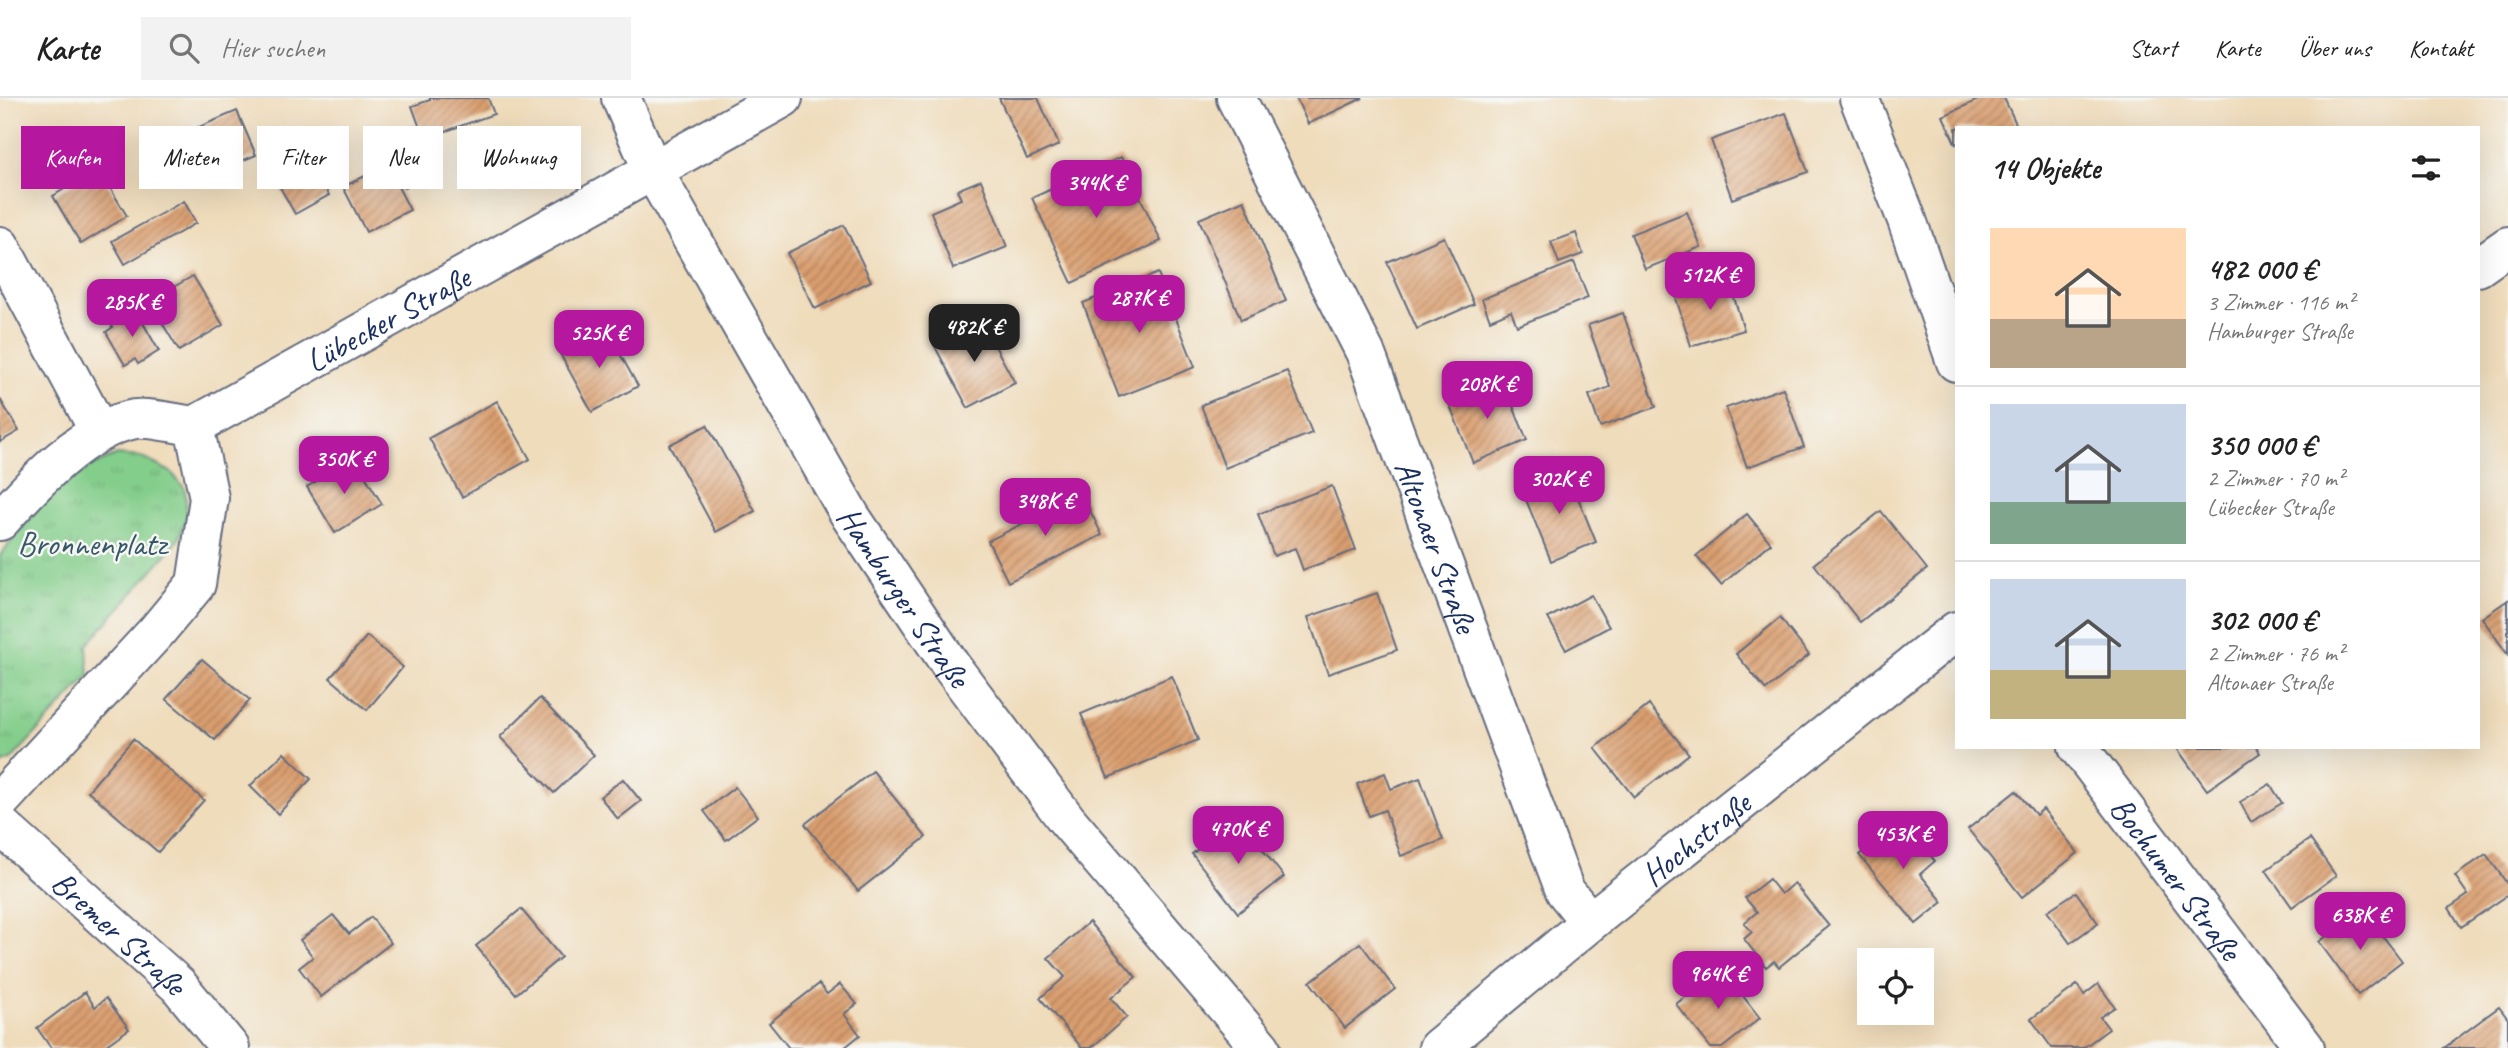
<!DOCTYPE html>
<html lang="de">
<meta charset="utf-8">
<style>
:root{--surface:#fff;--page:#f2f2f2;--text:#222;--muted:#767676;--line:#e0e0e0;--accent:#b5179e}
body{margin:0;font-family:Caveat,sans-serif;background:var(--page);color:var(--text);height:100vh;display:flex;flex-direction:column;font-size:26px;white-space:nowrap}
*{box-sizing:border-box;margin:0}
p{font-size:23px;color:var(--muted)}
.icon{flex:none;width:38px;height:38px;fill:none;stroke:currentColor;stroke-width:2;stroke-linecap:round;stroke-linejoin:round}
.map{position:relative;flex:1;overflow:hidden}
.side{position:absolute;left:1955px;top:28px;width:525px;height:623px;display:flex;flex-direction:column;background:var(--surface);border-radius:0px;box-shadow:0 7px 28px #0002}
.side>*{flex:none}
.banner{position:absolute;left:21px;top:28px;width:665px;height:63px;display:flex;gap:14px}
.buttons{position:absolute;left:1857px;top:850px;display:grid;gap:14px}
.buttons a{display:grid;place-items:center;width:77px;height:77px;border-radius:0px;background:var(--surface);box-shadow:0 7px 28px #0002;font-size:35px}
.price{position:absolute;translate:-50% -60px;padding:0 16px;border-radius:14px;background:var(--accent);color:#fff;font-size:23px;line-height:46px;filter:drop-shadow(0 2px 4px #0008)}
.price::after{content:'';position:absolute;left:50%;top:42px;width:21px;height:16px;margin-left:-10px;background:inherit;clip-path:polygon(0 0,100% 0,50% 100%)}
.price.selected{background:#222;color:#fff}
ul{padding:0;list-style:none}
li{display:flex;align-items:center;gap:21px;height:175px;padding:0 35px}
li+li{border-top:2px solid var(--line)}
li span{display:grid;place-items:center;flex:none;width:196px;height:140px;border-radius:0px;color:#555}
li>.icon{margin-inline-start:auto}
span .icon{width:84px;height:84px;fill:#fffc;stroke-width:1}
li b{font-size:30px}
h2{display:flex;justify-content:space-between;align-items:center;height:84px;padding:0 35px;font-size:30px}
.pill{padding:0 24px;border-radius:0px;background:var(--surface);box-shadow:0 7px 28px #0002;font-size:24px;line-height:63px}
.pill.selected{background:var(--accent);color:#fff}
header{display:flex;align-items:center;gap:42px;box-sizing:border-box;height:98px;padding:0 35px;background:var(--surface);border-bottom:2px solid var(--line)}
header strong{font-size:33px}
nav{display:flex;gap:38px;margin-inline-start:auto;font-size:24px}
.search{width:490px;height:63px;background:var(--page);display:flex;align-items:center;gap:18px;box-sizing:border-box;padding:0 24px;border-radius:0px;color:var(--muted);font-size:26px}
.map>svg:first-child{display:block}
.park{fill:url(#park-tufts);stroke:#507e74;stroke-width:2}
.building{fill:url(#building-hatch)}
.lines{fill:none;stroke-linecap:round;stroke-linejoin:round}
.minor-casing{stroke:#656c7f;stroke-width:42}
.minor{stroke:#fff;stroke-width:38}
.labels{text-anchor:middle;stroke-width:5;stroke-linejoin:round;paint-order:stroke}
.street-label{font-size:33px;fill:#1b2f5e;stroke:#f6f6f2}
.park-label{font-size:33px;fill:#355769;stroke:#f6f6f2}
</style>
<header>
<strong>Karte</strong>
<div class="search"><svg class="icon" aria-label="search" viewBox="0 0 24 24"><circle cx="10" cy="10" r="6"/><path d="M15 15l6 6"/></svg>Hier suchen</div>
<nav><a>Start</a><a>Karte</a><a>Über uns</a><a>Kontakt</a></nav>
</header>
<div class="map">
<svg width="2508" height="950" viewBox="0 0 2508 950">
<defs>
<pattern id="park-tufts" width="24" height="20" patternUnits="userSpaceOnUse" patternTransform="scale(1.75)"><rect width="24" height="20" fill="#84ce8b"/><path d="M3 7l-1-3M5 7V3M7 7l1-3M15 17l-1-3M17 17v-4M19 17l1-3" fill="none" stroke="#71b17a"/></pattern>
<pattern id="building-hatch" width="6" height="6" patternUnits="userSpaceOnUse" patternTransform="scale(1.75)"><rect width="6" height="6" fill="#da9e6e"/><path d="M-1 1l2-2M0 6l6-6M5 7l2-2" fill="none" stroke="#b0815e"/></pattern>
</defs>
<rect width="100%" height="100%" fill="#f6f6f2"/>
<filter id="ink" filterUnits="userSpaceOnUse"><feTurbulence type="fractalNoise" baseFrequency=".0143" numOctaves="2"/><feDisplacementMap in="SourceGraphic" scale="14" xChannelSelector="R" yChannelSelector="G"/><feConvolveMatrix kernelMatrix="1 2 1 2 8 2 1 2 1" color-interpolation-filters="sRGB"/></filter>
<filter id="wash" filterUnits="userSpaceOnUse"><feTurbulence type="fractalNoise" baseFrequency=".00686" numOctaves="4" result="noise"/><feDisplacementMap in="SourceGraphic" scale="28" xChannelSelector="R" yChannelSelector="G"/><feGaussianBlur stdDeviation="1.57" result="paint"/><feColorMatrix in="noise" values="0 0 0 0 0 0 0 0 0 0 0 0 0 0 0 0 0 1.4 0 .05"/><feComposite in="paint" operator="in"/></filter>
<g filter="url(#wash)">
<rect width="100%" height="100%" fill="#efdcbb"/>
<path class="park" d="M117,357L141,359L171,374L185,391L187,418L177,444L87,547L89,578L11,662L0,666V457L51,396L94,367Z"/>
<g id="blocks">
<g class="building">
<path d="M430,0H488L494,16L424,41L412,8L430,2Z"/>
<path d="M999,0H1038L1059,47L1027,61Z"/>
<path d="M1296,0H1363L1308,26Z"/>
<path d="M1982,0H2004L2018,30H1956V47L1943,18Z"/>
<path d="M237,13L256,57L199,81L180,37Z"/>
<path d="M1786,15L1808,74L1732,101L1711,42Z"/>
<path d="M414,28L437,72L404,90L387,60L402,52L395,39Z"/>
<path d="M1121,59L1161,143L1072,185L1032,100Z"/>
<path d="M311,65L329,97L295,116L277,84Z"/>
<path d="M387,67L410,112L366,134L343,89Z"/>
<path d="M98,70L127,118L81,146L53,98Z"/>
<path d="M981,82L1007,149L953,171L931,114L961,101L957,92Z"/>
<path d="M1244,102L1286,203L1241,222L1199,121Z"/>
<path d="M184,103L196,125L125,166L112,143Z"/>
<path d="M1687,114L1701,149L1645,171L1631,136Z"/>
<path d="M844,127L871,183L815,211L787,155Z"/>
<path d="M1576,135L1583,156L1559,165L1551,144Z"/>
<path d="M1444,139L1474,206L1417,231L1387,164Z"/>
<path d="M1574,164L1588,200L1517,228L1511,213L1490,222L1482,201Z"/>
<path d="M1158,175L1195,269L1119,299L1083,205Z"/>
<path d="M193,178L223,227L179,253L149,203Z"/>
<path d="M1728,180L1744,232L1691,248L1675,197Z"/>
<path d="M135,211L159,253L138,266L135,261L125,267L106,234L113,229L111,226Z"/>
<path d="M1623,215L1656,309L1600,329L1589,297L1610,289L1588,227Z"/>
<path d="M981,222L1015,285L968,310L934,247Z"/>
<path d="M606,231L638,288L592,314L560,256Z"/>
<path d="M1287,273L1312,335L1225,370L1201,307Z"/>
<path d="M1502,281L1527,342L1473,365L1448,303Z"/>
<path d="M1783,290L1804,349L1747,369L1726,310Z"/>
<path d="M0,301L19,333L0,344Z"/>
<path d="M497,303L530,361L462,399L429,340Z"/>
<path d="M707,327L755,413L716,434L669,347Z"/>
<path d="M354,360L382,406L335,435L307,389Z"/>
<path d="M1567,373L1596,444L1551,463L1522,392Z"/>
<path d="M1332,388L1356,452L1303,472L1295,450L1274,458L1258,416Z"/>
<path d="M1082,396L1102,437L1008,484L988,443Z"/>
<path d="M1881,413L1927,471L1860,524L1814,466Z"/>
<path d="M1747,416L1771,445L1721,487L1696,458Z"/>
<path d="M1377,495L1397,552L1328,576L1308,519Z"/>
<path d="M1591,497L1609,529L1566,552L1548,520Z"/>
<path d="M2508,502V557L2482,520Z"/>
<path d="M1780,520L1809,557L1766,592L1736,556Z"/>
<path d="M367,538L403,569L367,612L330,580Z"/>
<path d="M202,561L250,602L215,642L166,601Z"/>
<path d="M1172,578L1198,642L1108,680L1081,616Z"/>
<path d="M540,600L594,657L554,695L500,639Z"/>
<path d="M1649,607L1689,656L1634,699L1595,650Z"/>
<path d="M133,641L204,702L158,754L88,693Z"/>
<path d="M2176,649H2256L2260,655L2207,692Z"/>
<path d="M284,655L311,681L278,716L250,688Z"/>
<path d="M873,673L926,739L858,793L805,726Z"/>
<path d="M1385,675L1391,691L1420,680L1443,742L1401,758L1385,712L1369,718L1357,686Z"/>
<path d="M623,681L641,703L618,721L600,699Z"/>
<path d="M2270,686L2282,705L2251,724L2240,704Z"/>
<path d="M735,689L758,718L726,742L704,713Z"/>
<path d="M2016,693L2036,717L2043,711L2078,755L2022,799L1968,731Z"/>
<path d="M1238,720L1284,779L1238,815L1192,756Z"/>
<path d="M1901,723L1935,763L1920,776L1943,804L1916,826L1859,757Z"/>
<path d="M2310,741L2336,778L2292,809L2266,772Z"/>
<path d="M2486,756L2508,787V797L2461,829L2449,810L2468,797L2455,778Z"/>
<path d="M1769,781L1781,796L1794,785L1829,828L1779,869L1774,863L1766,869L1744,841L1752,834L1744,825L1757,814L1745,800Z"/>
<path d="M2076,794L2098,825L2070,845L2047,813Z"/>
<path d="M521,811L561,859L516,896L476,848Z"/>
<path d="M2362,811L2402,863L2358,897L2319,844Z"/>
<path d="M333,817L349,836L371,819L391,845L321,899L299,870L313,859L300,842Z"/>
<path d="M1089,824L1136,879L1111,900L1127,919L1091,950H1082L1040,900L1065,879L1048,860Z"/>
<path d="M1360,845L1395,891L1345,930L1310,884Z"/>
<path d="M1722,871L1760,920L1722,950H1711L1676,906Z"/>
<path d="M819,886L827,896L840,886L857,906L844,916L860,937L844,950H789L769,925Z"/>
<path d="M2098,886L2115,909L2100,919L2109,931L2083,950H2052L2031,921L2077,887L2084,897Z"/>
<path d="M85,894L95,909L106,900L129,931L102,950H51L37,930Z"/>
<path d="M2499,909L2508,921V950H2444Z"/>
</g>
</g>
</g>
<g filter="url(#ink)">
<use href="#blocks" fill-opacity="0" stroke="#656c7f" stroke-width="2"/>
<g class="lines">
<defs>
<g id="minor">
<path id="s1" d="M621,0L652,71L851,419L951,568L1066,721L1261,950"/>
<path id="s2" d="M1236,0L1365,254L1565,793L1590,824"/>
<path d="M1859,0L1907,122L1956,264"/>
<path d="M0,148L99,333"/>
<path d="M2478,169L2508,148"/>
<path id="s3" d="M0,423C33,386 84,330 135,321C150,319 178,326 194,328L783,0"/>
<path id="s4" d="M2078,649L2305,950"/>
<path d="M0,703L157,533L196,486L209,400L194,328"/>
<path id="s5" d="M0,727L178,887L230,950"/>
<path id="s6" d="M1438,950L1590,824L1956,533"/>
</g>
</defs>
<use href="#minor" class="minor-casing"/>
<use href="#minor" class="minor"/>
</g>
</g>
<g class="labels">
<g class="street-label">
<text dy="12" stroke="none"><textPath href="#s3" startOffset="453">Lübecker Straße</textPath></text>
<text dy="12" stroke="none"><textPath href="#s2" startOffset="492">Altonaer Straße</textPath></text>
<text dy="12" stroke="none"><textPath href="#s1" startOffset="574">Hamburger Straße</textPath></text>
<text dy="12" stroke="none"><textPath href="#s6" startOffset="332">Hochstraße</textPath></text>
<text dy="12" stroke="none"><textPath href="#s4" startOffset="164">Bochumer Straße</textPath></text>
<text dy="12" stroke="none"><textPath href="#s5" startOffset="161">Bremer Straße</textPath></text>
</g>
<g class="park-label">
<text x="92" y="457">Bronnenplatz</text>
</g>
</g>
</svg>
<div class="buttons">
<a><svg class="icon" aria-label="locate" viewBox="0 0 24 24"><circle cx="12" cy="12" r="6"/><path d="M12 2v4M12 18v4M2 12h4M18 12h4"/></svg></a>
</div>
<b class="price" style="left:1096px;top:122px">344K €</b>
<b class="price" style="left:1710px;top:214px">512K €</b>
<b class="price" style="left:1139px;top:237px">287K €</b>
<b class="price" style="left:132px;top:241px">285K €</b>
<b class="price selected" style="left:974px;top:266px">482K €</b>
<b class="price" style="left:599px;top:272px">525K €</b>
<b class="price" style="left:1487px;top:323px">208K €</b>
<b class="price" style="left:344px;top:398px">350K €</b>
<b class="price" style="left:1559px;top:418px">302K €</b>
<b class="price" style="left:1045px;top:440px">348K €</b>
<b class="price" style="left:1238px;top:768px">470K €</b>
<b class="price" style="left:1903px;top:773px">453K €</b>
<b class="price" style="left:2360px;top:854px">638K €</b>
<b class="price" style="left:1718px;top:913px">964K €</b>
<div class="banner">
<a class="pill selected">Kaufen</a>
<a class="pill">Mieten</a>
<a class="pill">Filter</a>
<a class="pill">Neu</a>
<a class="pill">Wohnung</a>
</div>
<section class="side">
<h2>14 Objekte<svg class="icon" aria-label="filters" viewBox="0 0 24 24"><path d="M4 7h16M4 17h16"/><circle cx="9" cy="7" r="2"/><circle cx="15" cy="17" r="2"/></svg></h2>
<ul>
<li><span style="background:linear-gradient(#ffd9b3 65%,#b9a48a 0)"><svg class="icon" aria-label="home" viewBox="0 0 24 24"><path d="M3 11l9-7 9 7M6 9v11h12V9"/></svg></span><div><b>482 000 €</b><p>3 Zimmer · 116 m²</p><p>Hamburger Straße</p></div></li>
<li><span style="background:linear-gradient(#c9d6e8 70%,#7fa58c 0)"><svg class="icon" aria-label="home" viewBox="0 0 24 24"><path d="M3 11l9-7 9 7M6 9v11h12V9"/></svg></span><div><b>350 000 €</b><p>2 Zimmer · 70 m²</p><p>Lübecker Straße</p></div></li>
<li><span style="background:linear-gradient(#c9d6e8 65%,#c2b280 0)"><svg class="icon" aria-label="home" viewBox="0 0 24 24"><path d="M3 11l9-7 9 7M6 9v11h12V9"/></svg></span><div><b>302 000 €</b><p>2 Zimmer · 76 m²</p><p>Altonaer Straße</p></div></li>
</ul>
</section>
</div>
